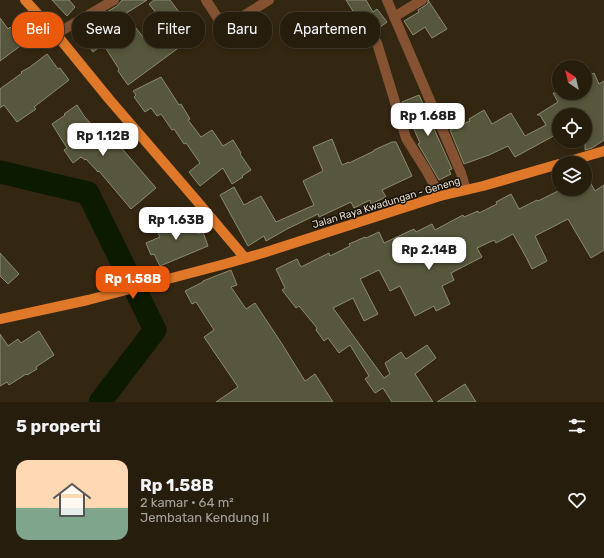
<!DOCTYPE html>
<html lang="id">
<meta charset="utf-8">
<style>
:root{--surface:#271d0d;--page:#2f2616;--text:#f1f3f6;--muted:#a4a29d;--line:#433b2e;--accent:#ea580c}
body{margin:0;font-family:Rubik,sans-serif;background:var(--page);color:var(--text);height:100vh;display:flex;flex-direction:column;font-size:15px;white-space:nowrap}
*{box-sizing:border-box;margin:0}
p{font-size:13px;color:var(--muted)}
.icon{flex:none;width:22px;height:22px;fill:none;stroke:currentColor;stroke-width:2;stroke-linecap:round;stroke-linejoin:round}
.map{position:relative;height:402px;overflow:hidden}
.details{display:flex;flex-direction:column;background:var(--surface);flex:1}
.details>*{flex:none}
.top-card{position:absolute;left:12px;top:12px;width:400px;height:36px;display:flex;gap:8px}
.needle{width:26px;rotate:325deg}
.fabs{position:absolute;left:552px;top:60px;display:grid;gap:8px}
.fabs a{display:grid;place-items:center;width:40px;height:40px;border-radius:50%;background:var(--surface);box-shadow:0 2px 6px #0003,0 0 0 1px var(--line);font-size:20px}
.price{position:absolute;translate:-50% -34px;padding:0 9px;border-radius:8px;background:#fff;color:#222;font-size:13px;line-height:26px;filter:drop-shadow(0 1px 2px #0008)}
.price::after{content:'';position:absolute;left:50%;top:24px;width:12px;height:9px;margin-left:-6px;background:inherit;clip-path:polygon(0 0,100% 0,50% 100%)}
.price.selected{background:var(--accent);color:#fff}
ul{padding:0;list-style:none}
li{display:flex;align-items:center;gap:12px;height:100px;padding:0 16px}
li+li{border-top:1px solid var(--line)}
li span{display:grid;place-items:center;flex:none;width:112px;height:80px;border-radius:12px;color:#555}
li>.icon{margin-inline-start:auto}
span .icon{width:48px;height:48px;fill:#fffc;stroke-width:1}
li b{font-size:17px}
h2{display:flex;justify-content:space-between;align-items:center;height:48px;padding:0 16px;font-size:17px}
.chip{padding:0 14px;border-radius:16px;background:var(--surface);box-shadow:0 2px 6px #0003,0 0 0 1px var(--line);font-size:14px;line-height:36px}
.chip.selected{background:var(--accent);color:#fff}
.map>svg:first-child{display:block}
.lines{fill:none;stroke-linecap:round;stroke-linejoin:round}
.river{stroke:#0c1a02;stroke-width:23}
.building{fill:#57573d;stroke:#8c8b70}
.minor{stroke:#855332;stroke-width:10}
.major{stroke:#df7829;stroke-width:10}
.labels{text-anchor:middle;stroke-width:3;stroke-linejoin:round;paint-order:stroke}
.street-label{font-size:10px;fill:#e4dccf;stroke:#171108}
</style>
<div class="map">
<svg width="604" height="402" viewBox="0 0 604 402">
<rect width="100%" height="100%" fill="#342711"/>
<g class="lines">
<path class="river" d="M0,172L88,193L155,330L100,402"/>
</g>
<g class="building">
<path d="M52,0H69L75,7L67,16Z"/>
<path d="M122,0H147L125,14L143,37L164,23L149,4L154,0H170L185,20L166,34L177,49L128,85L118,71L119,69L103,44L93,52L78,31L80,29L79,28L117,6Z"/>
<path d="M346,0H366L373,12L377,9L387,22L371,34L373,38L372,39L355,48L343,27L358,19Z"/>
<path d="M428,0L447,29L432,38L425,27L413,35L404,21L419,12L418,10L426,5L428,3Z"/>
<path d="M0,18L8,29L10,27L23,44L0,61Z"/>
<path d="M47,54L58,69L60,68L69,80L34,107L36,109L17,122L4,105L0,108V89L22,73L21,72L30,67Z"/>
<path d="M594,73L599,84L604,81V140L592,148L585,150V115H559V133L515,157L508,146L489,155L464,164L450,130L470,121L469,119L484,110L492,124L511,113L525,136L546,125L540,115H537L558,102L553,93H585V78Z"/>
<path d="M161,77L179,105L181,104L190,119L188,120L201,137L212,130L223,146L233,140L241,153L240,154L251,170L242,176L243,177L232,184L223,168L200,186L189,172L200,163L186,143L184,144L174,129L172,130L161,114L157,116L151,108L145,112L134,97L136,95L133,91Z"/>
<path d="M419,95L452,169L449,170L451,174L439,180L418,144L420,143L402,102Z"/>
<path d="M77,105L84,116L107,142L112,137L156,188L131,209L99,171L98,172L86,159L85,160L81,157L73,163L64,150L67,148L52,124L65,115L64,114Z"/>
<path d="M332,139L342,165L349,162V163L374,151V150L392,142H396L412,176L382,190L386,197L371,204L370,200L354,208L351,202L319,217L318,214L287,229L266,241L264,236L248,246L220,195L234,187L244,205L261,196L276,222L314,205L303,181L323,171L313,147Z"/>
<path d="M585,173L595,191L604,185V250L591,258L568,219L535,236L547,261L532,269L526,257L513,234L496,243L494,240L477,248L482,257L451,273L454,280L442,286L450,304L436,311L434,306L415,316L400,286L390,291L379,270L360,279L378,314L364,321L353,298L333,308L384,378L390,374L385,363L401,352L406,359L427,345L436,358L415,374L433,402H392L383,388L375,393L365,379L369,376L350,345L339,353L328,338L324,341L316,330L317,328L299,306L296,308L282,290L285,288L276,269L297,259L301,267L329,253L330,256L350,246L349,244L365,237L366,238L379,232L384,243L414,229L416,232L432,224L435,230L463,215L464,217L478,211L479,213L497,204L496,202L511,194L519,209L537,200L538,201L562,189H585Z"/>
<path d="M186,213L190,224L193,222L198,234L203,232L208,246L160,266L154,254L151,255L146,243L160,237L156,229Z"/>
<path d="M0,253L19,274L8,284L0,276Z"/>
<path d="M231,270L237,285L231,287L246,309L255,303L282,344L305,381L315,374L333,402H216L238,387L204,337L214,330L196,302L192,304L185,291L203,282V281Z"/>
<path d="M39,331L54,355L36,367L37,369L27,375L26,374L9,385L7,382L0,386V334L8,346L18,339L21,343Z"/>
<path d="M465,384L476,402H437Z"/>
</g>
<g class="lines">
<g class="minor">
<path d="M206,0L221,23L224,25L230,24L269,0"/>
<path d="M387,0L461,173L466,190"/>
<path d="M394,17L422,0"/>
<path d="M56,34L114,0"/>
<path d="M377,43L406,138L426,170L440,196"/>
</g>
<g class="major">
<path d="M25,0L56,34L109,99L197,201L245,258"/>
<path d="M563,163L604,151"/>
<path d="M0,319L88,300L225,264L263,253L440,196L483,186L559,164"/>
</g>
</g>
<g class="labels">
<g class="street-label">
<text transform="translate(386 202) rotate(-17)" y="4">Jalan Raya Kwadungan - Geneng</text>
</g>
</g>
</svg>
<div class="fabs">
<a><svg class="needle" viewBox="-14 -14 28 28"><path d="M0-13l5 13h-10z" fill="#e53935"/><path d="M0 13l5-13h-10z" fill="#a4a29d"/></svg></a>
<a><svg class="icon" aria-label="locate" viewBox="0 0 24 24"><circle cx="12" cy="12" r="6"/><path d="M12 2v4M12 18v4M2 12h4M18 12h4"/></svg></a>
<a><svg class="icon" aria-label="layers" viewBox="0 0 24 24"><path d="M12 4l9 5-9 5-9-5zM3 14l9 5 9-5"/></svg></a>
</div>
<b class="price" style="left:428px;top:137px">Rp 1.68B</b>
<b class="price" style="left:103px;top:157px">Rp 1.12B</b>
<b class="price" style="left:176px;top:241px">Rp 1.63B</b>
<b class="price" style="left:429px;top:271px">Rp 2.14B</b>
<b class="price selected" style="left:133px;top:300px">Rp 1.58B</b>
<div class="top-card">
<a class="chip selected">Beli</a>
<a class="chip">Sewa</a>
<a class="chip">Filter</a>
<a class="chip">Baru</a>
<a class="chip">Apartemen</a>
</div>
</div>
<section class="details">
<h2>5 properti<svg class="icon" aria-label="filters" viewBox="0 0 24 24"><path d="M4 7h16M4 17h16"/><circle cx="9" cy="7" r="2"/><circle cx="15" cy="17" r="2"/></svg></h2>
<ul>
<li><span style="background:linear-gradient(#ffd9b3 60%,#7fa58c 0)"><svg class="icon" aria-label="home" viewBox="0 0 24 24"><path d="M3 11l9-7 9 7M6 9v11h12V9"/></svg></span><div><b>Rp 1.58B</b><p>2 kamar · 64 m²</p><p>Jembatan Kendung II</p></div><svg class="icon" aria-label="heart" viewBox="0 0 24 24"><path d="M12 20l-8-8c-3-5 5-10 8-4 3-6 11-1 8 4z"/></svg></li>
</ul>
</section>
